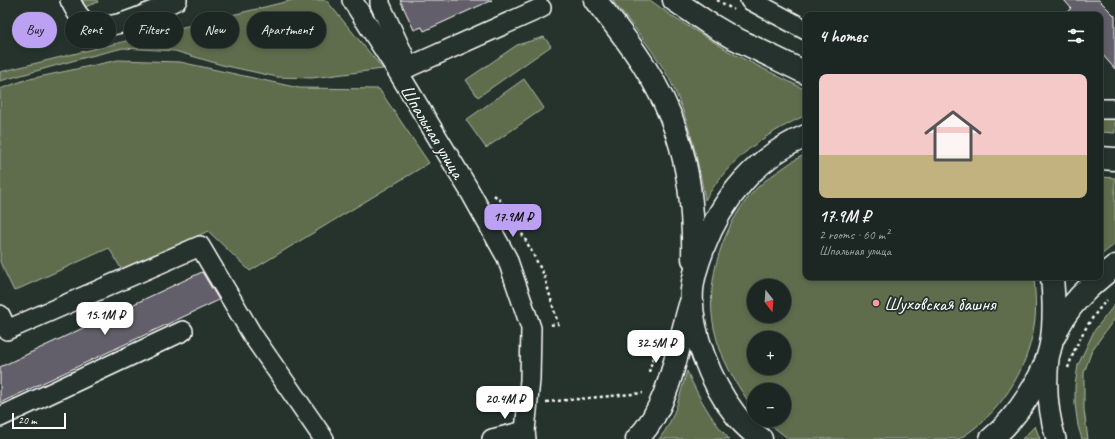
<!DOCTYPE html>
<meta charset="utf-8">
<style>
:root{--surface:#1c2622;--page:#252e2a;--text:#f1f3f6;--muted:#a0a5a5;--line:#3a4340;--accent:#bca0f2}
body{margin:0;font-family:Caveat,sans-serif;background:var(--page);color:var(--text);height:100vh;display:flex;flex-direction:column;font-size:15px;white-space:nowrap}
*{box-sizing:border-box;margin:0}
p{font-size:13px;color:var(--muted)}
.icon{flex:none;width:22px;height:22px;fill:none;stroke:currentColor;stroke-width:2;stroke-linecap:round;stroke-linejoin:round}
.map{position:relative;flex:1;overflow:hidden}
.sheet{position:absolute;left:803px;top:12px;width:300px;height:268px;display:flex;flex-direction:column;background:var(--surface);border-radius:8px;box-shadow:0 2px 6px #0003,0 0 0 1px var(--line)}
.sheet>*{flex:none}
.top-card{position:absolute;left:12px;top:12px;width:380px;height:36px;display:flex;gap:8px}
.needle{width:26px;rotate:163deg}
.tools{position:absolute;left:747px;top:279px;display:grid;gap:8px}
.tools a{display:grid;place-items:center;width:44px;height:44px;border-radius:50%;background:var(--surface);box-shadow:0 2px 6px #0003,0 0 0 1px var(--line);font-size:20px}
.scale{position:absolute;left:12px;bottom:10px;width:54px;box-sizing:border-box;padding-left:4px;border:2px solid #fff;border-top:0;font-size:11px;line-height:14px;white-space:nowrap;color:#fff;-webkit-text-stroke:3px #26332d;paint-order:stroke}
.price{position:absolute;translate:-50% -34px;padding:0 9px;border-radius:8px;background:#fff;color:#222;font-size:13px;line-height:26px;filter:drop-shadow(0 1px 2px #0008)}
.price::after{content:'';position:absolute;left:50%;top:24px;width:12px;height:9px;margin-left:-6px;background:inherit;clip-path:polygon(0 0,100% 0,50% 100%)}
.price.selected{background:var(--accent);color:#111}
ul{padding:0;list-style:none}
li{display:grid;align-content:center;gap:8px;height:212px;padding:0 16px}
li span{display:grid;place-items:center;height:124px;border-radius:8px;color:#555}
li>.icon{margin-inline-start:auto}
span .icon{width:72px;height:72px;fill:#fffc;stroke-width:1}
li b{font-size:17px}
h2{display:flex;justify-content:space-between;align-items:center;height:48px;padding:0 16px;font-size:17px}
.tag{padding:0 14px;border-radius:18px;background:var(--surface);box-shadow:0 2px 6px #0003,0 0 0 1px var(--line);font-size:14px;line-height:36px}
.tag.selected{background:var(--accent);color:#111}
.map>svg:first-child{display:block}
.green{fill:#5e6d4e;stroke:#aeb6a6;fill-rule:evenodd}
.building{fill:#635f6a;stroke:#fff}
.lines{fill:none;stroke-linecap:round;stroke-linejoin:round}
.minor-casing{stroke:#fff;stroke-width:22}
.major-casing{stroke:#fff;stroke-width:25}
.path{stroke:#fff;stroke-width:2.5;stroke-dasharray:3 3;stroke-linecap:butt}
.minor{stroke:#26332d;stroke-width:19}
.major{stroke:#26332d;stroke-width:22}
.poi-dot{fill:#ff9aa2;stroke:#26332d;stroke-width:1.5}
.labels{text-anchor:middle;stroke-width:3.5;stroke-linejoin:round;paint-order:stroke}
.street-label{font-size:19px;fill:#fff;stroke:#26332d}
.poi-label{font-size:19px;fill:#fff;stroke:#26332d;text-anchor:start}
</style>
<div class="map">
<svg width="1115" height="439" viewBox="0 0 1115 439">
<rect width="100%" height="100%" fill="#26332d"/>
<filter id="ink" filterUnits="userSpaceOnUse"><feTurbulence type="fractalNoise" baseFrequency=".025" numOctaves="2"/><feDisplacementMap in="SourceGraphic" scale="8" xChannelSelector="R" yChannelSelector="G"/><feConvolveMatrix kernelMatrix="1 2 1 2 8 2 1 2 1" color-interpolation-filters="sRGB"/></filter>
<g filter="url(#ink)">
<g class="green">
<path d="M82,0H97L98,2L85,7Z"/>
<path d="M293,0H326L383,69L312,78L277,77L222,65L175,51L123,48L83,58L0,81V72Z"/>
<path d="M612,0H650L676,19L732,53L806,90V115C762,136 731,157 705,200C698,159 689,120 671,82C656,53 633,26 612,0Z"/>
<path d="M544,37L551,46L478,97L466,80L517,45Z"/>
<path d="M118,60L180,62L299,88L379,89L429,163L250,271L208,231L123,272L109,248L14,291L0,262V89L25,80Z"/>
<path d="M524,79L544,108L486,148L466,120Z"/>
<path d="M1100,114H1115V133L1100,132Z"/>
<path d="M806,154V277H1034C1035,293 1037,310 1034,326C1027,372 999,415 959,439H789L764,420H784V390H754V409C736,385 720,358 714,328C704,281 724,220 758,187C765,180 774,174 783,168C790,163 797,158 806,154ZM754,286H784V316H754ZM754,338H784V368H754Z"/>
<path d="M1100,177L1115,178V244L1100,256Z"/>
<path d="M1115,304V318L1092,350L1084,373V410L1088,439H1082L1078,426L1075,404V386L1078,365L1094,331Z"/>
<path d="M687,371C698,396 710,418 729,439H659C675,420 680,394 687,371Z"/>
<path d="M1035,426L1040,439H1022Z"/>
</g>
<g class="building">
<path d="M400,0H492L424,31L422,27L414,30Z"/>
<path d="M1064,0H1099L1115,16V69L1100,52V15H1064L1071,8Z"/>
<path d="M202,272L219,300L0,403V367Z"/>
</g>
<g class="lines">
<defs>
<g id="minor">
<path d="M70,0C74,8 78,17 86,22C108,36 156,9 177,0"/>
<path d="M352,0L395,67L468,188L507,258L531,328L530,380L525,431L526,439"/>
<path d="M380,0V4L409,67"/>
<path d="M750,0L806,30"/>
<path d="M395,67H409L541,8"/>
<path d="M1100,109H1115"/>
<path d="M0,315L7,330L200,246L253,336L324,439"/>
<path d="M1049,359C1046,386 1048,413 1056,439"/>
<path d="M0,417L183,331"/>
<path d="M492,439L525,431"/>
</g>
<g id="major">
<path d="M595,0C628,40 661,84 677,134C690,174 694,217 693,259"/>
<path d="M674,0L708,23L730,36L806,73"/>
<path d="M1100,158L1115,159"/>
<path d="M1055,335C1066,306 1091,284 1115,266"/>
<path d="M637,439C670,406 677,348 690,305"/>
<path d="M761,439C752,432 742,424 735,414C711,384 689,329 692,290C693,276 698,262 703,249C721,200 757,156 806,136"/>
<path d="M991,439C1016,419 1045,376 1051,344C1055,322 1054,299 1052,277"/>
</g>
</defs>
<use href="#minor" class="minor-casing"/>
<use href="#major" class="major-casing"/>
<g class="path">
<path d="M717,0L734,10"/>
<path d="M494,195L501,201L524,237L544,275L558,324L549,325"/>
<path d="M1068,368C1076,343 1089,319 1107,300"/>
<path d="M649,372L659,336"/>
<path d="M546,402L643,393"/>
</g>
<use href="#minor" class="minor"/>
<use href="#major" class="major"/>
</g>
</g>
<circle class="poi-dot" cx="876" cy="303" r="4"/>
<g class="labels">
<g class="street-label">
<text transform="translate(433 131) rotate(59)" y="7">Шпальная улица</text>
</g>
<g class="poi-label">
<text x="884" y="310">Шуховская башня</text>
</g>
</g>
</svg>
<div class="tools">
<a><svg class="needle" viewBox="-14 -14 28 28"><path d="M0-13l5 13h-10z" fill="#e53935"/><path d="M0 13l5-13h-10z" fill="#a0a5a5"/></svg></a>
<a>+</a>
<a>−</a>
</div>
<div class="scale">20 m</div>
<b class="price selected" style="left:513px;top:238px">17.9M ₽</b>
<b class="price" style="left:105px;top:336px">15.1M ₽</b>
<b class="price" style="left:656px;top:364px">32.5M ₽</b>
<b class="price" style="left:505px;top:420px">20.4M ₽</b>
<div class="top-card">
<a class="tag selected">Buy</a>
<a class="tag">Rent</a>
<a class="tag">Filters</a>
<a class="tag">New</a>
<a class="tag">Apartment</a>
</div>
<section class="sheet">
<h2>4 homes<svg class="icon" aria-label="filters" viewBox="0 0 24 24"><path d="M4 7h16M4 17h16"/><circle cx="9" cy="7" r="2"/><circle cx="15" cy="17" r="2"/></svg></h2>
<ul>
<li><span style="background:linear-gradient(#f6c9c9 65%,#c2b280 0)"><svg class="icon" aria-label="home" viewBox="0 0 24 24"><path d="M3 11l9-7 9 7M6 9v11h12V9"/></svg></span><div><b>17.9M ₽</b><p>2 rooms · 60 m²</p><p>Шпальная улица</p></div></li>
</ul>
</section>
</div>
